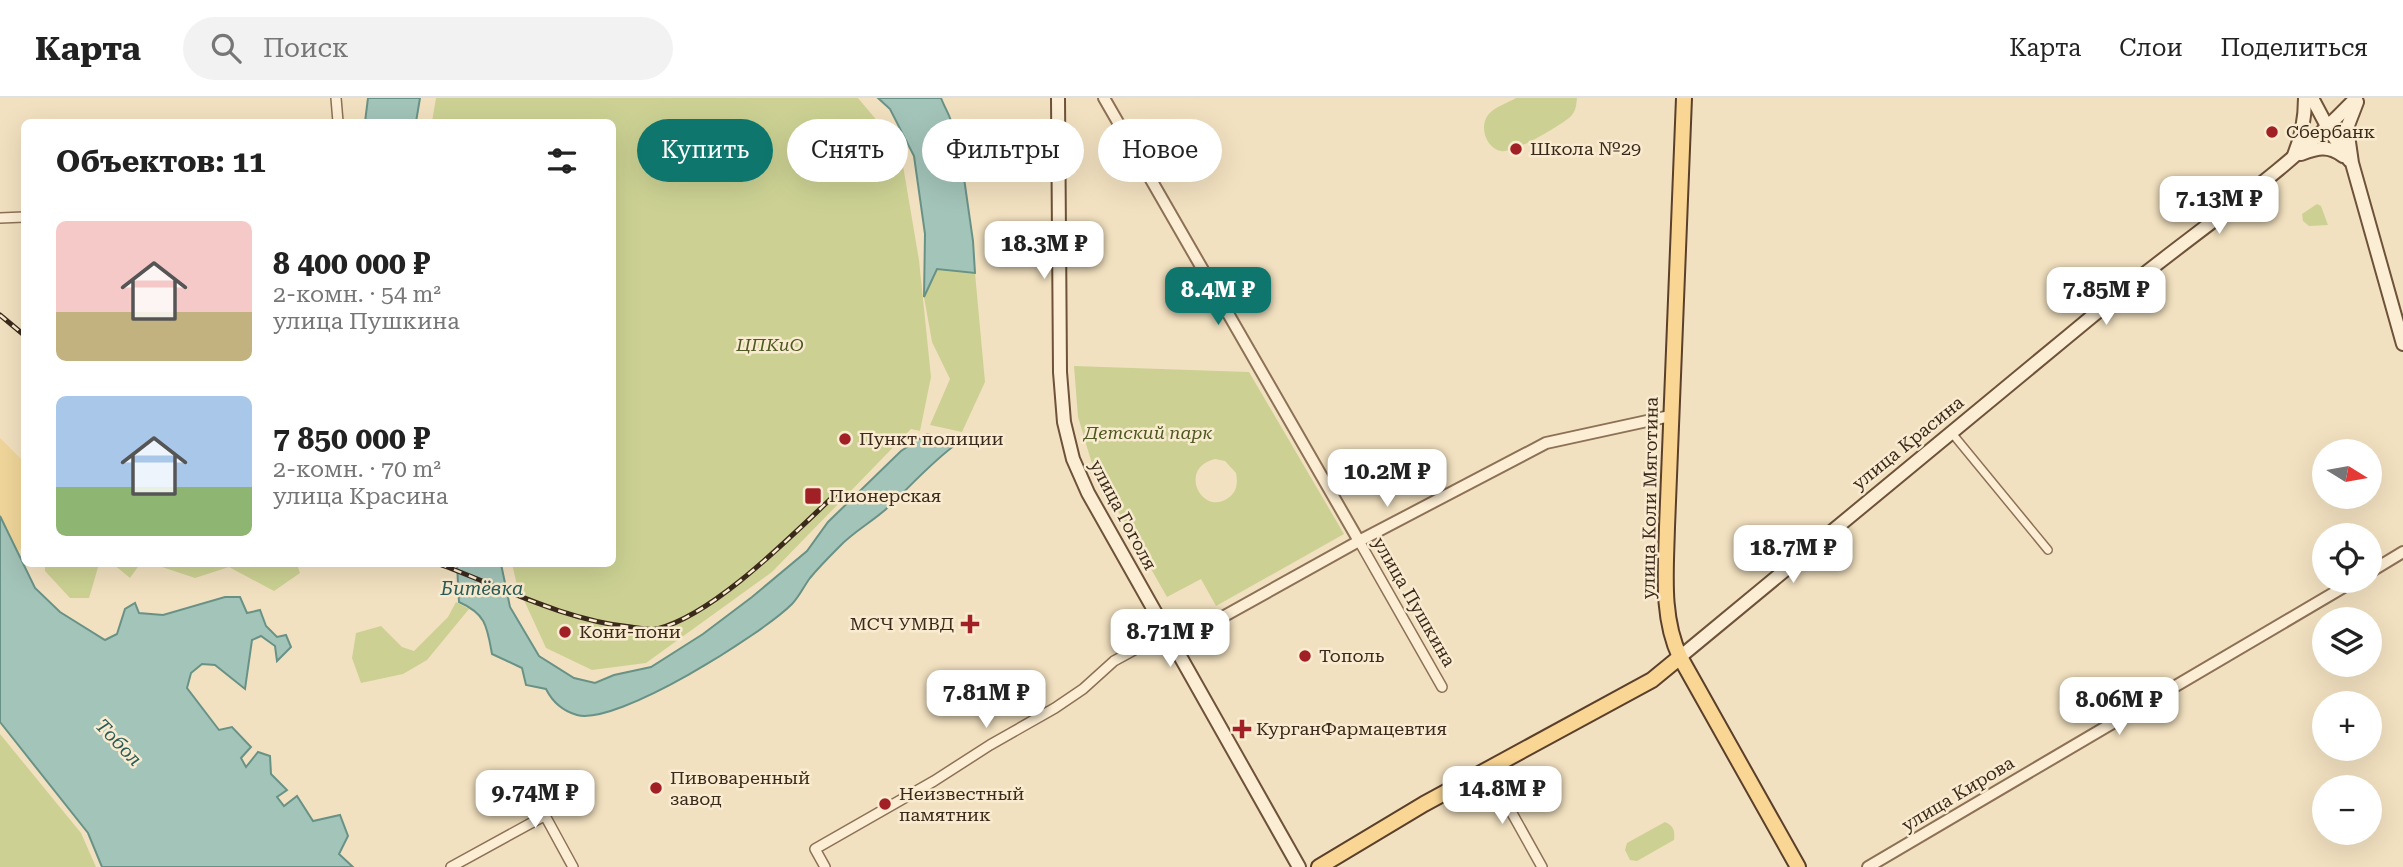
<!DOCTYPE html>
<html lang="ru">
<meta charset="utf-8">
<style>
:root{--surface:#fff;--page:#f2f2f2;--text:#222;--muted:#767676;--line:#e0e0e0;--accent:#0f766e}
body{margin:0;font-family:"Roboto Serif",serif;background:var(--page);color:var(--text);height:100vh;display:flex;flex-direction:column;font-size:26px;white-space:nowrap}
*{box-sizing:border-box;margin:0}
p{font-size:23px;color:var(--muted)}
.icon{flex:none;width:38px;height:38px;fill:none;stroke:currentColor;stroke-width:2;stroke-linecap:round;stroke-linejoin:round}
.map{position:relative;flex:1;overflow:hidden}
.side{position:absolute;left:21px;top:21px;width:595px;height:448px;display:flex;flex-direction:column;background:var(--surface);border-radius:10px;box-shadow:0 7px 28px #0002}
.side>*{flex:none}
.top-card{position:absolute;left:637px;top:21px;width:665px;height:63px;display:flex;gap:14px}
.needle{width:46px;rotate:101deg}
.controls{position:absolute;left:2312px;top:341px;display:grid;gap:14px}
.controls a{display:grid;place-items:center;width:70px;height:70px;border-radius:50%;background:var(--surface);box-shadow:0 7px 28px #0002;font-size:35px}
.price{position:absolute;translate:-50% -60px;padding:0 16px;border-radius:14px;background:#fff;color:#222;font-size:23px;line-height:46px;filter:drop-shadow(0 2px 4px #0008)}
.price::after{content:'';position:absolute;left:50%;top:42px;width:21px;height:16px;margin-left:-10px;background:inherit;clip-path:polygon(0 0,100% 0,50% 100%)}
.price.selected{background:var(--accent);color:#fff}
ul{padding:0;list-style:none}
li{display:flex;align-items:center;gap:21px;height:175px;padding:0 35px}
li span{display:grid;place-items:center;flex:none;width:196px;height:140px;border-radius:10px;color:#555}
li>.icon{margin-inline-start:auto}
span .icon{width:84px;height:84px;fill:#fffc;stroke-width:1}
li b{font-size:30px}
h2{display:flex;justify-content:space-between;align-items:center;height:84px;padding:0 35px;font-size:30px}
.chip{padding:0 24px;border-radius:32px;background:var(--surface);box-shadow:0 7px 28px #0002;font-size:24px;line-height:63px}
.chip.selected{background:var(--accent);color:#fff}
header{display:flex;align-items:center;gap:42px;box-sizing:border-box;height:98px;padding:0 35px;background:var(--surface);border-bottom:2px solid var(--line)}
header strong{font-size:33px}
nav{display:flex;gap:38px;margin-inline-start:auto;font-size:24px}
.search{width:490px;height:63px;background:var(--page);display:flex;align-items:center;gap:18px;box-sizing:border-box;padding:0 24px;border-radius:38px;color:var(--muted);font-size:26px}
.map>svg:first-child{display:block}
.green{fill:#ccd193;fill-rule:evenodd}
.sand{fill:#f0d69a}
.water{fill:#a3c4b9;stroke:#699287;stroke-width:2}
.lines{fill:none;stroke-linecap:round;stroke-linejoin:round}
.pedestrian-casing{stroke:#8d7156;stroke-width:10}
.minor-casing{stroke:#8d7156;stroke-width:12}
.tertiary-casing{stroke:#8d7156;stroke-width:14}
.secondary-casing{stroke:#6e5239;stroke-width:16}
.primary-casing{stroke:#5a3f2b;stroke-width:18}
.pedestrian{stroke:#fceed4;stroke-width:7}
.minor{stroke:#fceed4;stroke-width:9}
.tertiary{stroke:#fceed4;stroke-width:10}
.secondary{stroke:#fceed4;stroke-width:12}
.primary{stroke:#f9d694;stroke-width:14}
.rail-casing{stroke:#3b2a1c;stroke-width:5}
.rail{stroke:#f9ebd0;stroke-width:2.5;stroke-dasharray:8;stroke-linecap:butt}
.poi-dot{fill:#a12026;stroke:#f9ebd0;stroke-width:2.5}
.labels{text-anchor:middle;stroke-width:5;stroke-linejoin:round;paint-order:stroke}
.poi-label{font-size:18px;fill:#3b2a1c;stroke:#f9ebd0;text-anchor:start}
.park-label{font-size:18px;font-style:italic;fill:#4d5920;stroke:#f9ebd0}
.street-label{font-size:18px;fill:#3b2a1c;stroke:#f9ebd0}
.water-label{font-size:19px;font-style:italic;fill:#2a5c57;stroke:#f9ebd0}
</style>
<header>
<strong>Карта</strong>
<div class="search"><svg class="icon" aria-label="search" viewBox="0 0 24 24"><circle cx="10" cy="10" r="6"/><path d="M15 15l6 6"/></svg>Поиск</div>
<nav><a>Карта</a><a>Слои</a><a>Поделиться</a></nav>
</header>
<div class="map">
<svg width="2403" height="769" viewBox="0 0 2403 769">
<rect width="100%" height="100%" fill="#f2e1c0"/>
<g class="green">
<path d="M436,0H858L900,50L919,162L931,279L920,333L911,331L772,474L646,565L592,572L546,550L517,487L512,466H612V24H432Z"/>
<path d="M1516,0H1577C1576,8 1576,14 1569,20C1559,28 1513,56 1501,53C1486,50 1479,29 1488,17C1493,10 1507,5 1516,0Z"/>
<path d="M2317,106L2321,108L2328,127L2309,128L2303,123L2302,116Z"/>
<path d="M937,171L975,175L985,284L962,334L930,327L950,281L932,244L924,199Z"/>
<path d="M1074,268L1249,274L1344,436L1216,508L1201,481L1167,499L1093,369L1078,319ZM1215,361L1225,363L1236,375C1238,385 1237,394 1228,400C1202,419 1177,370 1215,361Z"/>
<path d="M45,466H99L89,500H70L45,473Z"/>
<path d="M113,466H140L130,480Z"/>
<path d="M153,466H297L300,475L274,493L229,469L195,480Z"/>
<path d="M456,504L469,511L427,562L403,576L361,585L352,560L356,535L381,528L402,549L414,553L448,519Z"/>
<path d="M0,636L81,735L96,769H0Z"/>
<path d="M1665,724C1674,728 1675,733 1674,742L1637,763L1630,762L1625,752L1627,745Z"/>
</g>
<path class="sand" d="M0,340L24,364V446L18,454L0,418Z"/>
<g class="water">
<path d="M368,0H420L416,24H365Z"/>
<path d="M878,0H941C945,11 952,20 953,31L950,34V55L964,80L973,143L975,175L937,171L924,199L925,136L914,58L890,11Z"/>
<path d="M927,336L959,344C931,364 910,389 885,412C870,425 852,435 839,449C829,459 819,469 810,480C804,488 799,499 792,506C762,536 617,628 577,617C563,613 552,603 546,591L526,587L522,570L492,556C487,528 486,516 459,504L457,466H501L510,509L539,558L574,580L595,585L614,577L651,569L703,536L752,499L807,453L828,424L901,353Z"/>
<path d="M0,418L35,490L60,514L105,542L117,536L125,511L135,505L139,515L163,517L225,499H240L247,515L260,512L266,528L277,539L286,537L291,549L277,563L275,548L261,538L252,542L245,591L215,567L202,566L191,575L187,590L219,632L232,629L251,649L241,660L246,669L258,654L270,658L271,676L287,692L277,699L284,708L297,698L313,723L340,717L348,738L339,756L353,769H102L88,735L0,624Z"/>
</g>
<g class="lines">
<defs>
<path id="pedestrian" d="M1951,334L2048,452"/>
<g id="minor">
<path d="M336,0L338,24"/>
<path d="M0,120L24,119"/>
<path d="M1359,443L1442,589"/>
<path d="M1488,672L1542,769"/>
<path d="M525,681L573,769"/>
<path d="M451,769L544,718"/>
<path d="M825,769L815,751L934,683L990,647L1055,610L1083,591L1114,563L1167,534"/>
</g>
<g id="tertiary">
<path d="M1104,0L1359,443"/>
<path d="M2370,474L2403,454"/>
<path d="M1174,546L1359,443L1546,345L1670,318"/>
<path d="M1868,769L2354,483"/>
</g>
<g id="secondary">
<path d="M1058,0L1060,274L1064,324L1073,361L1088,395L1299,769"/>
<path d="M2312,0L2328,30L2349,62"/>
<path d="M2357,4L2347,30L2352,65L2403,246"/>
<path d="M2301,56C2318,50 2328,47 2343,58"/>
<path d="M2294,57C2302,38 2305,21 2305,0"/>
<path d="M1680,559C1829,437 1976,314 2124,192C2202,129 2287,73 2356,0"/>
</g>
<g id="primary">
<path d="M1684,0L1667,429C1666,473 1661,519 1680,559L1798,769"/>
<path d="M1319,769L1424,706L1652,582L1680,559"/>
</g>
</defs>
<use href="#pedestrian" class="pedestrian-casing"/>
<use href="#minor" class="minor-casing"/>
<use href="#tertiary" class="tertiary-casing"/>
<use href="#secondary" class="secondary-casing"/>
<use href="#primary" class="primary-casing"/>
<use href="#pedestrian" class="pedestrian"/>
<use href="#minor" class="minor"/>
<use href="#tertiary" class="tertiary"/>
<use href="#secondary" class="secondary"/>
<use href="#primary" class="primary"/>
<defs>
<g id="rail">
<path d="M0,217L24,237"/>
<path d="M439,466C502,489 563,522 631,529C639,530 649,533 657,531C716,516 794,435 839,393"/>
</g>
</defs>
<use href="#rail" class="rail-casing"/>
<use href="#rail" class="rail"/>
</g>
<g class="poi-dot">
<circle cx="2272" cy="34" r="7"/>
<circle cx="1516" cy="51" r="7"/>
<circle cx="845" cy="341" r="7"/>
<rect x="804" y="389" width="18" height="18" rx="3.5"/>
<path d="M966.5 515.5h7v7h7v7h-7v7h-7v-7h-7v-7h7z"/>
<circle cx="565" cy="534" r="7"/>
<circle cx="1305" cy="558" r="7"/>
<path d="M1238.5 620.5h7v7h7v7h-7v7h-7v-7h-7v-7h7z"/>
<circle cx="656" cy="690" r="7"/>
<circle cx="885" cy="706" r="7"/>
</g>
<g class="labels">
<g class="poi-label">
<text x="2286" y="40">Сбербанк</text>
<text x="1530" y="57">Школа №29</text>
<text x="859" y="347">Пункт полиции</text>
<text x="829" y="404">Пионерская</text>
<text x="954" y="532" text-anchor="end">МСЧ УМВД</text>
<text x="579" y="540">Кони-пони</text>
<text x="1319" y="564">Тополь</text>
<text x="1256" y="637">КурганФармацевтия</text>
<text x="670" y="686">Пивоваренный<tspan x="670" dy="21">завод</tspan></text>
<text x="899" y="702">Неизвестный<tspan x="899" dy="21">памятник</tspan></text>
</g>
<g class="park-label">
<text x="770" y="253">ЦПКиО</text>
<text x="1148" y="341">Детский парк</text>
</g>
<g class="street-label">
<text transform="translate(1908 345) rotate(-39)" y="6">улица Красина</text>
<text transform="translate(1650 400) rotate(-89)" y="6">улица Коли Мяготина</text>
<text transform="translate(1123 417) rotate(62)" y="6">улица Гоголя</text>
<text transform="translate(1414 504) rotate(60)" y="6">улица Пушкина</text>
<text transform="translate(1958 696) rotate(-31)" y="6">улица Кирова</text>
</g>
<g class="water-label">
<text x="482" y="497">Битёвка</text>
<text transform="translate(119 644) rotate(46)" y="7">Тобол</text>
</g>
</g>
</svg>
<div class="controls">
<a><svg class="needle" viewBox="-14 -14 28 28"><path d="M0-13l5 13h-10z" fill="#e53935"/><path d="M0 13l5-13h-10z" fill="#767676"/></svg></a>
<a><svg class="icon" aria-label="locate" viewBox="0 0 24 24"><circle cx="12" cy="12" r="6"/><path d="M12 2v4M12 18v4M2 12h4M18 12h4"/></svg></a>
<a><svg class="icon" aria-label="layers" viewBox="0 0 24 24"><path d="M12 4l9 5-9 5-9-5zM3 14l9 5 9-5"/></svg></a>
<a>+</a>
<a>−</a>
</div>
<b class="price" style="left:2219px;top:138px">7.13M ₽</b>
<b class="price" style="left:1044px;top:183px">18.3M ₽</b>
<b class="price selected" style="left:1218px;top:229px">8.4M ₽</b>
<b class="price" style="left:2106px;top:229px">7.85M ₽</b>
<b class="price" style="left:1387px;top:411px">10.2M ₽</b>
<b class="price" style="left:1793px;top:487px">18.7M ₽</b>
<b class="price" style="left:1170px;top:571px">8.71M ₽</b>
<b class="price" style="left:986px;top:632px">7.81M ₽</b>
<b class="price" style="left:2119px;top:639px">8.06M ₽</b>
<b class="price" style="left:1502px;top:728px">14.8M ₽</b>
<b class="price" style="left:535px;top:732px">9.74M ₽</b>
<div class="top-card">
<a class="chip selected">Купить</a>
<a class="chip">Снять</a>
<a class="chip">Фильтры</a>
<a class="chip">Новое</a>
</div>
<section class="side">
<h2>Объектов: 11<svg class="icon" aria-label="filters" viewBox="0 0 24 24"><path d="M4 7h16M4 17h16"/><circle cx="9" cy="7" r="2"/><circle cx="15" cy="17" r="2"/></svg></h2>
<ul>
<li><span style="background:linear-gradient(#f6c9c9 65%,#c2b280 0)"><svg class="icon" aria-label="home" viewBox="0 0 24 24"><path d="M3 11l9-7 9 7M6 9v11h12V9"/></svg></span><div><b>8 400 000 ₽</b><p>2-комн. · 54 m²</p><p>улица Пушкина</p></div></li>
<li><span style="background:linear-gradient(#a9c7e8 65%,#8fb573 0)"><svg class="icon" aria-label="home" viewBox="0 0 24 24"><path d="M3 11l9-7 9 7M6 9v11h12V9"/></svg></span><div><b>7 850 000 ₽</b><p>2-комн. · 70 m²</p><p>улица Красина</p></div></li>
</ul>
</section>
</div>
